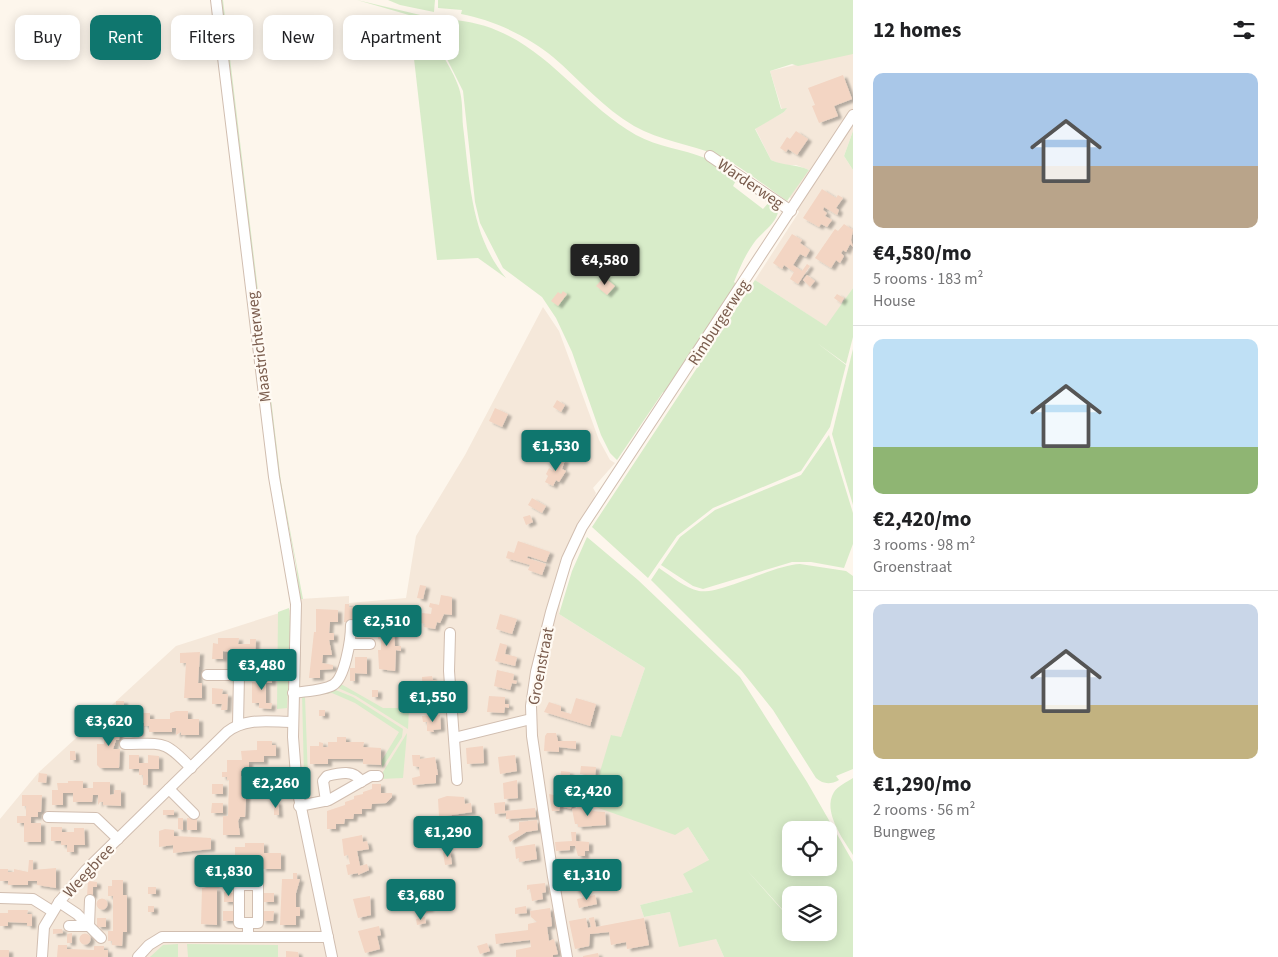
<!DOCTYPE html>
<meta charset="utf-8">
<style>
:root{--surface:#fff;--page:#f2f2f2;--text:#202124;--muted:#757577;--line:#e0e0e0;--accent:#0f766e}
body{margin:0;font-family:"Source Sans 3",sans-serif;background:var(--page);color:var(--text);height:100vh;display:flex;flex-direction:column;font-size:19px;white-space:nowrap}
*{box-sizing:border-box;margin:0}
p{font-size:16px;color:var(--muted)}
.icon{flex:none;width:28px;height:28px;fill:none;stroke:currentColor;stroke-width:2;stroke-linecap:round;stroke-linejoin:round}
.map{position:relative;flex:1;overflow:hidden}
.drawer{display:flex;flex-direction:column;background:var(--surface);width:425px}
.drawer>*{flex:none}
.hud{position:absolute;left:15px;top:15px;width:475px;height:45px;display:flex;gap:10px}
.tools{position:absolute;left:782px;top:821px;display:grid;gap:10px}
.tools a{display:grid;place-items:center;width:55px;height:55px;border-radius:10px;background:var(--surface);box-shadow:0 2px 12px #0003;font-size:25px}
.price{position:absolute;translate:-50% -42px;padding:0 11px;border-radius:5px;background:var(--accent);color:#fff;font-size:16px;line-height:32px;filter:drop-shadow(0 1px 2px #0008)}
.price::after{content:'';position:absolute;left:50%;top:30px;width:15px;height:11px;margin-left:-8px;background:inherit;clip-path:polygon(0 0,100% 0,50% 100%)}
.price.active{background:#222;color:#fff}
ul{padding:0;list-style:none}
li{display:grid;align-content:center;gap:10px;height:265px;padding:0 20px}
li+li{border-top:1px solid var(--line)}
li span{display:grid;place-items:center;height:155px;border-radius:10px;color:#555}
li>.icon{margin-inline-start:auto}
span .icon{width:90px;height:90px;fill:#fffc;stroke-width:1}
li b{font-size:21px}
h2{display:flex;justify-content:space-between;align-items:center;height:60px;padding:0 20px;font-size:21px}
.pill{padding:0 18px;border-radius:10px;background:var(--surface);box-shadow:0 2px 12px #0003;font-size:18px;line-height:45px}
.pill.active{background:var(--accent);color:#fff}
main{display:flex;flex:1;min-height:0}
.map>svg:first-child{display:block}
.residential{fill:#f5e8da}
.green{fill:#d8ecc9;fill-rule:evenodd}
.building{fill:#f3d5c3;filter:url(#shadow)}
.lines{fill:none;stroke-linecap:round;stroke-linejoin:round}
.minor-casing{stroke:#d1beb0;stroke-width:12}
.minor{stroke:#fff;stroke-width:10}
.labels{text-anchor:middle;stroke-width:4.5;stroke-linejoin:round;paint-order:stroke}
.street-label{font-size:16px;fill:#7a5c4d;stroke:#fffaf3}
</style>
<main>
<div class="map">
<svg width="853" height="957" viewBox="0 0 853 957">
<defs>
<filter id="shadow"><feDropShadow dx="4" dy="2.5" stdDeviation="1" flood-color="#0004"/></filter>
</defs>
<rect width="100%" height="100%" fill="#fdf6ec"/>
<g class="residential">
<path d="M853,45V131L844,156L853,170V288L827,327L755,280L799,212L788,194L809,170L796,165H782L771,160L755,128L784,112L786,109L782,110L770,71L845,53Z"/>
<path d="M543,307L559,331L599,440L610,460L615,463L593,488L596,493L562,585L559,614L645,668L621,738L611,735L688,827L709,860L693,892L640,905L644,917L670,912L716,939L724,957H0V819L38,773L176,646L292,609L300,599L349,596V603L406,598L416,536L465,455Z"/>
</g>
<g class="green">
<path d="M220,0H223L281,482L303,599H300L296,565L278,473Z"/>
<path d="M357,0L433,18C432,47 451,63 459,88C463,100 462,115 463,126C470,180 470,235 506,278L478,258L437,260L409,15Z"/>
<path d="M388,0H435L434,12L400,5Z"/>
<path d="M438,0H853V54L798,66L792,64L770,71L781,109L787,108L784,112L755,129L771,160C784,166 796,164 809,170L787,201C765,186 741,166 717,155C690,144 660,141 634,126C603,108 581,81 553,57C528,36 493,20 461,14L462,10L438,8Z"/>
<path d="M436,20L455,23V20C538,28 572,98 636,135C658,147 683,149 705,158C717,163 728,171 738,177L733,186L763,209L770,201L778,212C776,223 764,231 756,240C746,253 740,267 734,282L736,284L665,393L663,392L617,460L610,453L601,435L572,352L556,318L542,297L503,268L480,223L475,202L463,91L443,51Z"/>
<path d="M853,131V170L844,156Z"/>
<path d="M755,280L826,326L853,288V337L846,364L817,343L846,365L830,427L801,471L713,508L677,536L648,578L592,527Z"/>
<path d="M853,349V505L832,434Z"/>
<path d="M829,435L853,513V544L844,568L811,562H792L703,589L693,586L661,565L680,537L715,510L801,475Z"/>
<path d="M587,537L638,580L740,677L807,782L853,862V957H724L716,939L679,947L670,912L644,917L640,905L693,892L683,874L709,860L688,827L675,835L590,805L611,735L621,737L645,668L559,614L572,571ZM791,830H829V868H791ZM745,868L791,919V895H829V932H791V920Z"/>
<path d="M800,564L846,571L853,576V769L836,776L839,780C830,785 823,784 816,778L773,710L741,670L651,580L659,568C671,576 685,588 699,591C720,595 773,565 800,564Z"/>
<path d="M289,608L291,630L287,708L277,709L278,612Z"/>
<path d="M341,684L383,708H409L408,729L356,696L336,687Z"/>
<path d="M333,689L353,697L403,729L402,737L382,768V760L399,732L355,703L332,693L305,697L308,777L304,776L302,694Z"/>
<path d="M407,733L403,778L381,779L383,772Z"/>
<path d="M853,778V855C843,839 822,811 834,792C838,786 847,782 853,778Z"/>
<path d="M178,944V957H150L163,945Z"/>
<path d="M187,944L278,945V957H188Z"/>
</g>
<g class="building">
<path d="M843,75L852,99L834,106L838,116L819,123L812,106L815,105L808,88Z"/>
<path d="M796,131L808,139L797,155L788,149L786,152L780,148L787,137L790,139Z"/>
<path d="M822,189L836,198L838,195L843,198L836,208L839,210L837,215L824,207L823,210L827,213L825,216L832,220L827,227L821,224L819,227L803,218Z"/>
<path d="M844,224L853,230L851,240L853,247L850,244L846,252L843,250L841,253L844,256L840,263L836,260L831,268L815,258L835,229L838,231Z"/>
<path d="M792,234L802,240L800,243L810,250L806,257L800,254L793,265L802,271L807,264L810,266L798,284L790,279L794,272L784,265L782,269L773,263Z"/>
<path d="M807,275L815,281L810,287L803,280Z"/>
<path d="M604,277L615,286L607,295L596,286Z"/>
<path d="M563,291L567,294L558,306L551,301L558,292L561,294Z"/>
<path d="M837,294L844,298L841,303L834,298Z"/>
<path d="M557,400L565,405L561,412L553,407Z"/>
<path d="M495,408L508,414L502,427L489,421Z"/>
<path d="M556,458L565,460L562,469L566,471L559,482L556,480L553,486L545,482L548,476L546,474L549,468L553,471Z"/>
<path d="M532,498L546,506L542,513L528,505Z"/>
<path d="M530,515L533,522L526,525L523,517Z"/>
<path d="M518,541L550,552L546,562L528,556L527,558L546,564L542,575L528,570L530,565L506,558L508,551L514,553Z"/>
<path d="M420,585L426,586L423,599L417,598Z"/>
<path d="M441,595L452,597V615L444,614L440,623L437,622L435,629L424,627L425,624L420,623L422,613L431,614L432,608L429,607L430,603L439,605Z"/>
<path d="M345,604H349V607H358L357,616L367,617L366,632H357V623L344,622Z"/>
<path d="M316,609L338,610V622H330L329,633H334V640H329L332,655H323L322,663L333,665V669L320,670V678H309L314,632H316Z"/>
<path d="M500,614L517,619L512,634L496,629Z"/>
<path d="M387,622H393L395,646H401V651L396,650L395,671L379,669L378,650H381V639H378V624H387Z"/>
<path d="M218,638H239L238,644H250V639H256L255,657L236,659V657H232V652L223,651V659H212L213,643L218,644Z"/>
<path d="M500,643L507,645L505,654L517,657L515,666L495,661Z"/>
<path d="M200,652L198,683H202V698H184L186,663H180V653Z"/>
<path d="M355,657H367V674L355,673V681H350V668H355Z"/>
<path d="M497,670L514,674L513,680L517,681L516,684L512,683L510,690L494,686Z"/>
<path d="M259,673H272V683H266V703H272L271,709L259,708V703H252V682L259,683Z"/>
<path d="M432,676L433,680H437L438,693H434V697L423,698L422,677Z"/>
<path d="M212,688L223,689L222,694H228L227,710H221L222,704H212Z"/>
<rect x="372" y="690" width="6" height="7"/>
<path d="M489,696L505,697V704H509V708L505,707L504,713L487,712Z"/>
<path d="M576,698L596,704L590,726L544,712L549,702L561,706V711L571,714Z"/>
<rect x="116" y="701" width="8" height="7"/>
<rect x="319" y="710" width="6" height="6"/>
<path d="M176,711H188V719H199V735H181V732L176,735V728H172V732H149V726H144V723H140V734H128V721L136,713H150V719H170V713Z"/>
<path d="M440,715L441,729L433,730L434,732L427,731V722H423L422,716Z"/>
<path d="M100,723H120L119,740H116L113,749H120L119,768H100L97,765V744H104V734H100Z"/>
<path d="M547,733H556L558,741H576V749L559,747V752L544,751L545,736Z"/>
<path d="M337,737H346V742H364L363,747L381,748V765L363,764V759H328V764H310V746H319V742L323,743V747H328V742H337Z"/>
<path d="M257,741H272V745H276V756H264V762H249V771H241V776H246L247,780L245,817H240L238,821L240,835H223V816H228L229,780H227V777H222V772H227V760H242L241,751L257,750Z"/>
<path d="M483,746L484,763L467,764L466,748Z"/>
<path d="M70,751H75L76,760H70Z"/>
<path d="M129,755H139V763H148V755L159,756V769H148V785H143V775H139V769H129Z"/>
<path d="M412,755H420V759L435,757L438,775H436V783L413,785L412,778L420,776L419,767L413,766Z"/>
<path d="M515,755L517,771L500,774L498,757Z"/>
<path d="M581,766L596,767L595,776L580,774Z"/>
<path d="M561,771L570,772L568,783L584,787L586,781L595,784L590,799L559,791Z"/>
<path d="M39,773L47,774L46,783L38,782Z"/>
<path d="M517,780L518,798L504,799L503,783Z"/>
<path d="M68,781H83V788H93V782H110V795L114,794V790H121V806L103,805V802H100L98,805V795H93L92,802H73V793H63V805H52V790H58L57,783H68Z"/>
<rect x="212" y="784" width="11" height="10"/>
<path d="M372,784H381V793H392V797L386,803L372,804L371,809H362V814H354L353,819H345L344,824H336V829H327V811L345,805V802L354,799V796L363,794V792L372,789Z"/>
<path d="M549,794L572,799L571,809L560,806L559,811H552Z"/>
<path d="M22,795H42L41,812H38V817H31V823H41V842H24V823H17V816H26V806H22Z"/>
<path d="M447,796L464,797L465,804L471,803L472,812L439,817L438,799Z"/>
<path d="M576,801L585,804L586,808L591,811L605,812L606,825L578,827V824H575L572,809L577,808Z"/>
<path d="M274,802H278L279,815H274Z"/>
<path d="M505,802V811L535,808L536,817L506,819V813L495,814L494,803Z"/>
<path d="M212,803H223V813H211Z"/>
<rect x="163" y="810" width="11" height="5"/>
<path d="M178,818H183V830L178,829Z"/>
<path d="M187,818L197,819V830H187Z"/>
<path d="M537,820L538,830L526,832L510,842L508,836L519,830V822Z"/>
<path d="M51,827H62V832H74V828H84L85,845H74V852H67V845H61V841H51Z"/>
<path d="M165,829L174,830V836L211,838V849L173,853V845L159,847V831Z"/>
<path d="M571,832H576V841L589,842V851H585V856H578L575,846H570V850L556,851L555,842L572,841Z"/>
<path d="M362,835L363,842L367,841L369,849L357,851L360,866L367,864L369,870L358,875V873L348,875L346,865L350,864L348,855L344,856L342,839Z"/>
<path d="M245,843H264V853H281V869H262V863H235V847H245Z"/>
<path d="M535,844L537,859L519,862V858L516,859L515,847Z"/>
<path d="M450,851L452,864L445,865L443,852Z"/>
<path d="M212,857L231,858V869H240V880H230V874H212Z"/>
<path d="M29,860H33V870L56,868V888L37,885V881H28V885H8V881H0V869H8V872H14V869L28,872Z"/>
<path d="M588,866L592,875V886L575,890L571,875L576,874L574,867Z"/>
<path d="M601,867H612L613,871L602,873Z"/>
<path d="M249,869H259V880H248Z"/>
<path d="M293,873H297V879H300L296,893V907H300V916H296V925H280L282,879H293Z"/>
<path d="M112,880H123V895H127V932H123L122,946L112,945V941H108V931H113V896H108V886H112Z"/>
<rect x="201" y="880" width="15" height="5"/>
<path d="M88,881L97,882V887H93V896H87Z"/>
<path d="M545,883L546,892L542,893L543,899L532,901L530,889L527,890V885Z"/>
<rect x="148" y="887" width="8" height="7"/>
<path d="M202,888H217V925L201,924Z"/>
<path d="M224,892L235,893V902H224Z"/>
<rect x="263" y="893" width="11" height="9"/>
<path d="M595,895L597,904L579,908L577,899Z"/>
<path d="M370,896L371,915L358,918L353,899Z"/>
<circle cx="102" cy="904" r="5.5"/>
<path d="M429,903L430,909L418,911L417,905Z"/>
<rect x="148" y="906" width="6" height="6"/>
<path d="M526,906L527,913L515,914V908Z"/>
<path d="M550,908L552,926L547,927L549,941L554,939L558,954L553,955V957H516V950L531,947L530,940L496,944L495,934L528,930V924L537,922L531,917L530,911Z"/>
<path d="M8,910H28L27,914H32V926H27V923L8,922V926H0V913H8Z"/>
<path d="M223,911H235L234,921H223Z"/>
<path d="M262,911H274L273,921H262Z"/>
<path d="M425,917L426,923L417,925L416,919Z"/>
<path d="M594,917L596,927L644,918L649,945L627,949L626,942L611,945L609,932L590,934L589,946L575,949L569,921L586,918L588,928L591,927L589,918Z"/>
<rect x="97" y="918" width="9" height="9"/>
<path d="M379,926L381,935L377,936L380,949L365,953L358,931Z"/>
<path d="M53,929H62L63,933L53,934Z"/>
<path d="M72,933V943H67V934Z"/>
<circle cx="85" cy="939" r="5.5"/>
<path d="M487,943L490,951L480,954L477,946Z"/>
<path d="M58,945H67V949L94,950V946H104V950H108V957H57Z"/>
<rect x="0" y="950" width="9" height="7"/>
<path d="M286,951L298,952L299,957H286Z"/>
<path d="M598,953L599,957H583V956Z"/>
</g>
<g class="lines">
<defs>
<g id="minor">
<path d="M216,0L274,477L296,604L293,737L297,788L332,957"/>
<path d="M710,156L791,211"/>
<path d="M450,633L449,671L457,780"/>
<path d="M351,644H370"/>
<path d="M207,675H239L238,724"/>
<path d="M293,693C305,691 323,691 333,685C345,678 351,639 351,625"/>
<path d="M454,738L531,719"/>
<path d="M125,744C163,744 164,739 191,768"/>
<path d="M169,789L194,814"/>
<path d="M326,801L323,781L327,776C339,773 355,769 361,782"/>
<path d="M299,806L329,800L371,776H378"/>
<path d="M48,817L96,818L118,839"/>
<path d="M0,898L33,899L52,911"/>
<path d="M59,902L77,914L101,938"/>
<path d="M248,923H258V885H239V923H248V937"/>
<path d="M69,926H89L90,900"/>
<path d="M42,957L44,927L59,902L86,870L227,732C246,717 270,722 293,722"/>
<path d="M138,957L149,945L162,937H328"/>
<path d="M567,957L553,877L532,736L531,706L536,672L551,612L567,559L582,527L853,115"/>
</g>
</defs>
<use href="#minor" class="minor-casing"/>
<use href="#minor" class="minor"/>
</g>
<g class="labels">
<g class="street-label">
<text transform="translate(751 183) rotate(34)" y="6">Warderweg</text>
<text transform="translate(718 322) rotate(-57)" y="6">Rimburgerweg</text>
<text transform="translate(258 347) rotate(-97)" y="6">Maastrichterweg</text>
<text transform="translate(540 666) rotate(-79)" y="6">Groenstraat</text>
<text transform="translate(88 870) rotate(-47)" y="6">Weegbree</text>
</g>
</g>
</svg>
<div class="tools">
<a><svg class="icon" aria-label="locate" viewBox="0 0 24 24"><circle cx="12" cy="12" r="6"/><path d="M12 2v4M12 18v4M2 12h4M18 12h4"/></svg></a>
<a><svg class="icon" aria-label="layers" viewBox="0 0 24 24"><path d="M12 4l9 5-9 5-9-5zM3 14l9 5 9-5"/></svg></a>
</div>
<b class="price active" style="left:605px;top:286px">€4,580</b>
<b class="price" style="left:556px;top:472px">€1,530</b>
<b class="price" style="left:387px;top:647px">€2,510</b>
<b class="price" style="left:262px;top:691px">€3,480</b>
<b class="price" style="left:433px;top:723px">€1,550</b>
<b class="price" style="left:109px;top:747px">€3,620</b>
<b class="price" style="left:276px;top:809px">€2,260</b>
<b class="price" style="left:588px;top:817px">€2,420</b>
<b class="price" style="left:448px;top:858px">€1,290</b>
<b class="price" style="left:229px;top:897px">€1,830</b>
<b class="price" style="left:587px;top:901px">€1,310</b>
<b class="price" style="left:421px;top:921px">€3,680</b>
<div class="hud">
<a class="pill">Buy</a>
<a class="pill active">Rent</a>
<a class="pill">Filters</a>
<a class="pill">New</a>
<a class="pill">Apartment</a>
</div>
</div>
<section class="drawer">
<h2>12 homes<svg class="icon" aria-label="filters" viewBox="0 0 24 24"><path d="M4 7h16M4 17h16"/><circle cx="9" cy="7" r="2"/><circle cx="15" cy="17" r="2"/></svg></h2>
<ul>
<li><span style="background:linear-gradient(#a9c7e8 60%,#b9a48a 0)"><svg class="icon" aria-label="home" viewBox="0 0 24 24"><path d="M3 11l9-7 9 7M6 9v11h12V9"/></svg></span><div><b>€4,580/mo</b><p>5 rooms · 183 m²</p><p>House</p></div></li>
<li><span style="background:linear-gradient(#bfe0f5 70%,#8fb573 0)"><svg class="icon" aria-label="home" viewBox="0 0 24 24"><path d="M3 11l9-7 9 7M6 9v11h12V9"/></svg></span><div><b>€2,420/mo</b><p>3 rooms · 98 m²</p><p>Groenstraat</p></div></li>
<li><span style="background:linear-gradient(#c9d6e8 65%,#c2b280 0)"><svg class="icon" aria-label="home" viewBox="0 0 24 24"><path d="M3 11l9-7 9 7M6 9v11h12V9"/></svg></span><div><b>€1,290/mo</b><p>2 rooms · 56 m²</p><p>Bungweg</p></div></li>
</ul>
</section>
</main>
